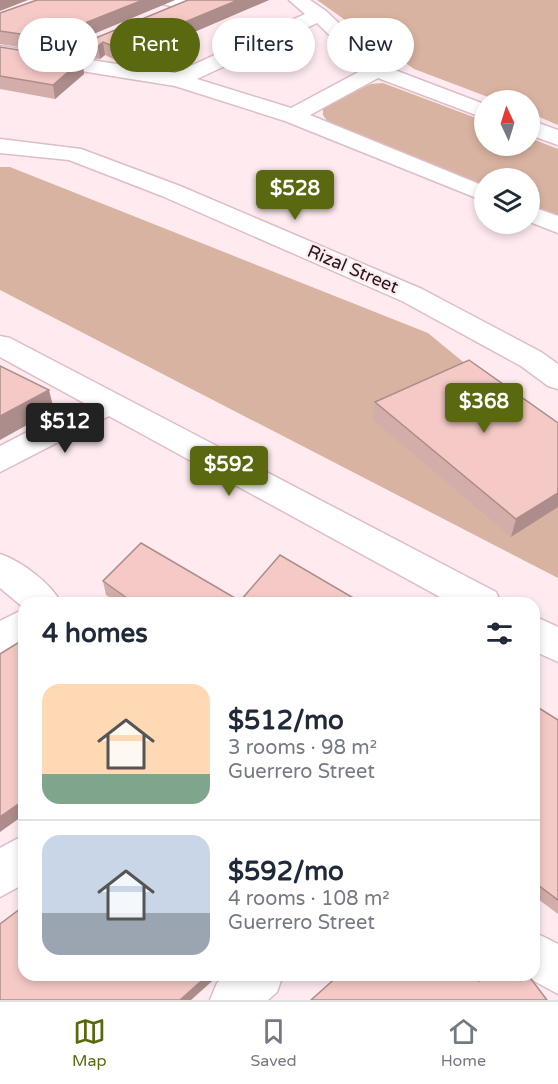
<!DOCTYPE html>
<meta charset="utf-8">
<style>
:root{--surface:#fff;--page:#f6f6f7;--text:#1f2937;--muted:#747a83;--line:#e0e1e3;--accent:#5a680f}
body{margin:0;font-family:"Varela Round",sans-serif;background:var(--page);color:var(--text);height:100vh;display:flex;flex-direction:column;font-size:22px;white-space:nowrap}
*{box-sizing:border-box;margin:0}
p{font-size:20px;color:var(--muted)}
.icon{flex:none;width:33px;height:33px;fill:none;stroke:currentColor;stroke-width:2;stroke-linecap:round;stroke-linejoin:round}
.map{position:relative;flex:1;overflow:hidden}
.details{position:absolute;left:18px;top:597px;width:522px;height:384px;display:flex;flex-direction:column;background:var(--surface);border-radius:18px;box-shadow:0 3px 9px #0003}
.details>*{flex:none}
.top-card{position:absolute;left:18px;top:18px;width:522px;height:54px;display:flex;gap:12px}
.needle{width:39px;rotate:356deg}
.controls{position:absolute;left:474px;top:90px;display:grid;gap:12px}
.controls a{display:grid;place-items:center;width:66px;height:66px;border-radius:50%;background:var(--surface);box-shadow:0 3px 9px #0003;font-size:30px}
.price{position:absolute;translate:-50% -51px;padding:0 14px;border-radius:6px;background:var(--accent);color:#fff;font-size:20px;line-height:39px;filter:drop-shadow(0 2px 3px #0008)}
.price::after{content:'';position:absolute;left:50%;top:36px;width:18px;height:14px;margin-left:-9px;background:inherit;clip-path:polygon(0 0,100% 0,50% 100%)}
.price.on{background:#222;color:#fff}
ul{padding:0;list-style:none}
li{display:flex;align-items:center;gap:18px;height:150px;padding:0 24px}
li+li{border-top:2px solid var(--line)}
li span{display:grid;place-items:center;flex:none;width:168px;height:120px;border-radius:18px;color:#555}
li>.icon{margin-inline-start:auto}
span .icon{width:72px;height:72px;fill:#fffc;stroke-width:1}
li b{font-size:26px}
h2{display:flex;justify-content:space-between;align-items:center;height:72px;padding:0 24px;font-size:26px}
.chip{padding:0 21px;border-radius:27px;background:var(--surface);box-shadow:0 3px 9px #0003;font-size:21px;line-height:54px}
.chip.on{background:var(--accent);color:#fff}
.tabs{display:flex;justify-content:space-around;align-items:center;height:84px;border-top:2px solid var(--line);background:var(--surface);font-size:16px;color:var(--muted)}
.tabs a{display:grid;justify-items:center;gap:3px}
.tabs .on{color:var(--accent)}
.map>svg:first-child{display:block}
.green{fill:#d9b3a1}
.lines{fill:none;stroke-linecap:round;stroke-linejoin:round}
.minor-casing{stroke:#ddbdc6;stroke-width:3}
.minor{fill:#fff;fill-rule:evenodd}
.wall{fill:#d3adaa}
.shaded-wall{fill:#ac8d8b}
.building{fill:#f5c9c6;stroke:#ac8d8b;stroke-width:1.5}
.labels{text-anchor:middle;stroke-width:4.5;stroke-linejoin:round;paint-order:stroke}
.far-street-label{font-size:18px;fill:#24181c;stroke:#feeaef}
</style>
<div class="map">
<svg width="558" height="1000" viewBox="0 0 558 1000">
<rect width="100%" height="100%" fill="#feeaef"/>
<g class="green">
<path d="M317,0H558V125L530,113V100H496L414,69Z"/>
<path d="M383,83L484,121V146H530V138L558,149V221L530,209V178H484V190L330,125L323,115V106L371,84Z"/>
<path d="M0,167H10L428,333L558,440V578L0,290Z"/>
</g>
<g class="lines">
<defs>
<g id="minor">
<path d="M161,0H191L194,4L185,10L163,4Z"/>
<path d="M289,0H310L326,11L384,66L484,104V118L378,78L310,115L484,186V201L285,121L175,86L0,58V46L175,73L305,14ZM317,23L364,69L291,108L197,79Z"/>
<path d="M530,120L558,130V145L530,135Z"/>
<path d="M0,139L81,149L180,186L422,289L541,352L558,364V389L548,386L521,366L402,301L162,196L69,160L0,153Z"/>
<path d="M530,206L558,216V233L530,222Z"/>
<path d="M0,336L10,338L496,592L501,603H451L109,416L0,472V446L84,403L0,357Z"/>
<path d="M0,554C21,561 51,583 61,603H24V608L0,588Z"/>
<path d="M24,609V644L0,656V621Z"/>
<path d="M534,616L558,627V662L534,651Z"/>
<path d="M24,835V884L0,897V848Z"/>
<path d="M534,932L558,944V994L523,975H534Z"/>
<path d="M226,975H283L277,992L268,1000H210L217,983Z"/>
</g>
</defs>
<use href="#minor" class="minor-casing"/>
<use href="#minor" class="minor"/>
</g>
<g class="wall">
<path d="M37,0H175L50,52L0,44V13Z"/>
<path d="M188,0H269L122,63L105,55L100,59L83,57L81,44Z"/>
<path d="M0,47L82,60L84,74L55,99L0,89Z"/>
<path d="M375,402L558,423L511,537L373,420Z"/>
<path d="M103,581L240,601L362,603H118L106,595Z"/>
<path d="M534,705L558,720V914L534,896Z"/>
</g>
<g class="shaded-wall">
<path d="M0,0H28L0,11Z"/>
<path d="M143,0H175L50,52L47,38Z"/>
<path d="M238,0H269L122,63L120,49Z"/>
<path d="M103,42L105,55L100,59L98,46Z"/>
<path d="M82,60L84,74L55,99L53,85Z"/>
<path d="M49,390L54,410L0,440V416Z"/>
<path d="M558,493V507L511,537L516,519Z"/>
<path d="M24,800V815L0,832V817Z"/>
<path d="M208,975H219L191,1000H180Z"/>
</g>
<g class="building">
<path d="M37,0H143L47,38L0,31V13Z"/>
<path d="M188,0H238L120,49L103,42L98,46L81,44Z"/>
<path d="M0,47L82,60L53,85L0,76Z"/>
<path d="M469,360L558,423V493L516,519L375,402Z"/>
<path d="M0,366L49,390L0,416Z"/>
<path d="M141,543L240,601L280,555L362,603H134L103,581Z"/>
<path d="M24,639V800L0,817V654Z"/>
<path d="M534,705L558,720V900L534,882Z"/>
<path d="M24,906V975H208L180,1000H0V924Z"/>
<path d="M339,975H475L479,981L487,975H528L547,1000H311Z"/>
</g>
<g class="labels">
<g class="far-street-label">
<text transform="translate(353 269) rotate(23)" y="6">Rizal Street</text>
</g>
</g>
</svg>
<div class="controls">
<a><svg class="needle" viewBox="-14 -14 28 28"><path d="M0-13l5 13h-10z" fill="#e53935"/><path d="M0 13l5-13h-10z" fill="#747a83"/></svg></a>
<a><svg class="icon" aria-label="layers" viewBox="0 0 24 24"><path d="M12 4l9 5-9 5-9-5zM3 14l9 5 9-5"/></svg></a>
</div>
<b class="price" style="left:295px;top:221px">$528</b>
<b class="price" style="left:484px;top:434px">$368</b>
<b class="price on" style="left:65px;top:454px">$512</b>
<b class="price" style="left:229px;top:497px">$592</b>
<div class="top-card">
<a class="chip">Buy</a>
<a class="chip on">Rent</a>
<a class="chip">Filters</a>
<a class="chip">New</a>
</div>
<section class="details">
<h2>4 homes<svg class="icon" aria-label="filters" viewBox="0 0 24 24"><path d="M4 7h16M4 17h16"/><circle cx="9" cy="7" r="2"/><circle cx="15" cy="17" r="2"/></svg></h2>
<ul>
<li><span style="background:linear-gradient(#ffd9b3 75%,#7fa58c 0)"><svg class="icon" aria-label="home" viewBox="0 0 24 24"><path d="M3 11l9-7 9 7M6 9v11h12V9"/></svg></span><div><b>$512/mo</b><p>3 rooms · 98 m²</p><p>Guerrero Street</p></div></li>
<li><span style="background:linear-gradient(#c9d6e8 65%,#9aa5b1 0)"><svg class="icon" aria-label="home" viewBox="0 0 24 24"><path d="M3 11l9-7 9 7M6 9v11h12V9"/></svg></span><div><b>$592/mo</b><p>4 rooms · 108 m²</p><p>Guerrero Street</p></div></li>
</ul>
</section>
</div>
<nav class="tabs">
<a class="on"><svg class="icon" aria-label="map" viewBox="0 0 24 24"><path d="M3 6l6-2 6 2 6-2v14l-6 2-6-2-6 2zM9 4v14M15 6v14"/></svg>Map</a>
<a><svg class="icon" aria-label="saved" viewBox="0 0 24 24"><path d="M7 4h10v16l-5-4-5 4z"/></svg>Saved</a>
<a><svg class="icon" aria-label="home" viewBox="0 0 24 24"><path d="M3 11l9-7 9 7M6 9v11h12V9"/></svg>Home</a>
</nav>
